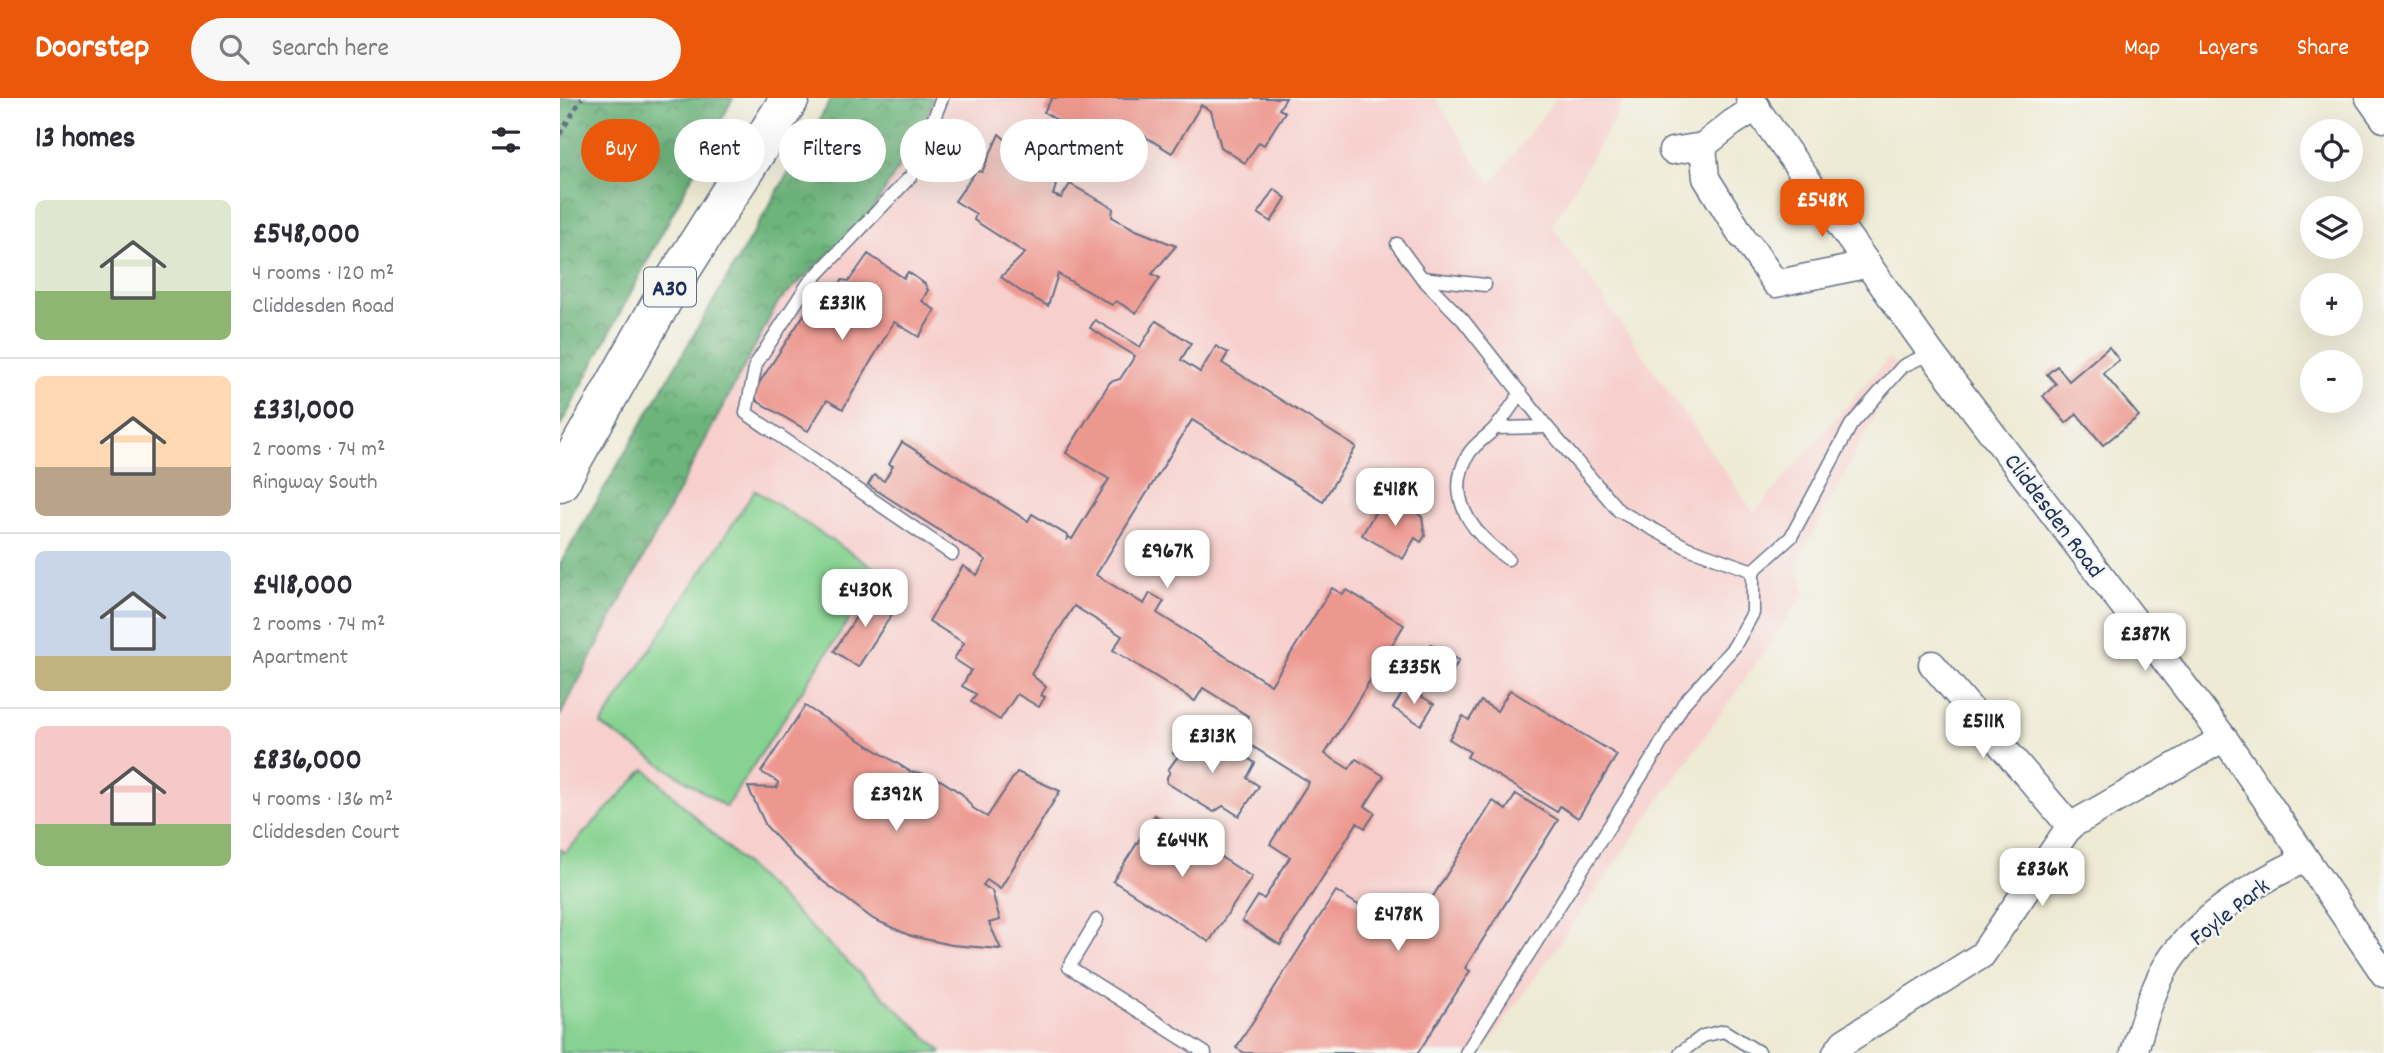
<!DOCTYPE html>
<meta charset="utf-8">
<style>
:root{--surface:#fff;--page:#f7f7f7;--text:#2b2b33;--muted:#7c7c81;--line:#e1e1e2;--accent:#ea580c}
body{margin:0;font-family:Dekko,sans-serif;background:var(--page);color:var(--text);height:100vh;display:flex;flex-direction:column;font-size:26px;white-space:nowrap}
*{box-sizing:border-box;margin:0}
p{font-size:23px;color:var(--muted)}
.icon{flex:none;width:38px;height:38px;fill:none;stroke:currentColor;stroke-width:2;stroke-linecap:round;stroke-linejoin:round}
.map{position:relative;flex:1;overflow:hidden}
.details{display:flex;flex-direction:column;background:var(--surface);width:560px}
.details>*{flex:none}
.hud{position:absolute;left:21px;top:21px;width:665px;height:63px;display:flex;gap:14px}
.buttons{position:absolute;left:1740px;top:21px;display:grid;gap:14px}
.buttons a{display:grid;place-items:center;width:63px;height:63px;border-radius:50%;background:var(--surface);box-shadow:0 7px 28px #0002;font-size:35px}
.price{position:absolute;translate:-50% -60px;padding:0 16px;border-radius:14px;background:#fff;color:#222;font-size:23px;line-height:46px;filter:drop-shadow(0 2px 4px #0008)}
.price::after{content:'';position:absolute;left:50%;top:42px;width:21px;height:16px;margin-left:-10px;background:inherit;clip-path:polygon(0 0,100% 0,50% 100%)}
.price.current{background:var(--accent);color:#fff}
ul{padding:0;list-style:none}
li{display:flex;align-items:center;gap:21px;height:175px;padding:0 35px}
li+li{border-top:2px solid var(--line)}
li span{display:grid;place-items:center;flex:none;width:196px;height:140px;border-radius:10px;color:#555}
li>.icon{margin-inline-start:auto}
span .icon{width:84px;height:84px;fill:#fffc;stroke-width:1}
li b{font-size:30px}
h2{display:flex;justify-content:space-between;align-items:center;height:84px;padding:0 35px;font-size:30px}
.tag{padding:0 24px;border-radius:32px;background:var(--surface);box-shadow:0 7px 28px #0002;font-size:24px;line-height:63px}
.tag.current{background:var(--accent);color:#fff}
header{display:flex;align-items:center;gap:42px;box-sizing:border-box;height:98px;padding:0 35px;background:var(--accent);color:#fff}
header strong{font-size:33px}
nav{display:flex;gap:38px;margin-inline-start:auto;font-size:24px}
.search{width:490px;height:63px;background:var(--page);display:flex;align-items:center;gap:18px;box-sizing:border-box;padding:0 24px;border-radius:38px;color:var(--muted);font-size:26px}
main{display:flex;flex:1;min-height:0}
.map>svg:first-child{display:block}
.built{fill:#f7d0cd}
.forest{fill:url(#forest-crowns);stroke:#44726c;stroke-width:2}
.pitch{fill:#86d290;stroke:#508077;stroke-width:2}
.building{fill:#ed988f}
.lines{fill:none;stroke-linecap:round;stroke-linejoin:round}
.service-casing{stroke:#657087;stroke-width:15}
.minor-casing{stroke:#657087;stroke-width:29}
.primary-casing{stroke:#657087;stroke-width:41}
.path{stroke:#657087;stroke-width:4.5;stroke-dasharray:5 5;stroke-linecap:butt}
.service{stroke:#fff;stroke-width:12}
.minor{stroke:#fff;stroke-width:26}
.primary{stroke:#fff;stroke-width:38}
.labels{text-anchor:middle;stroke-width:5;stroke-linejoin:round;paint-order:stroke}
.shield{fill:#f6f6f2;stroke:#5d6b8a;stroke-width:2}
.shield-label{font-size:23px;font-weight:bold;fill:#1b2f5e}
.street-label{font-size:24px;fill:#1b2f5e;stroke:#f6f6f2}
</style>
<header>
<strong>Doorstep</strong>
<div class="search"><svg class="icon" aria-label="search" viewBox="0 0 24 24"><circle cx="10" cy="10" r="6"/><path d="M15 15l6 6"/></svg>Search here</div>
<nav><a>Map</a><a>Layers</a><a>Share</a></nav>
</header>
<main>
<section class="details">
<h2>13 homes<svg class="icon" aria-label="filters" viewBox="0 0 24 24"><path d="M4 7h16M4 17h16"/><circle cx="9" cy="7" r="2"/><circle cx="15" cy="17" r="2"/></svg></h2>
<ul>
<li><span style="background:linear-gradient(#dfe7d0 65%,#8fb573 0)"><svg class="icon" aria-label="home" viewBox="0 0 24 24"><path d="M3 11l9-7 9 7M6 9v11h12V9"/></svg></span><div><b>£548,000</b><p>4 rooms · 120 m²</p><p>Cliddesden Road</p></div></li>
<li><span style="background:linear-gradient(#ffd9b3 65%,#b9a48a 0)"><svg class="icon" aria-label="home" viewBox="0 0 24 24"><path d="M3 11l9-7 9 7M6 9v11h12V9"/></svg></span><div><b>£331,000</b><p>2 rooms · 74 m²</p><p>Ringway South</p></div></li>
<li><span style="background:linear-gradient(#c9d6e8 75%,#c2b280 0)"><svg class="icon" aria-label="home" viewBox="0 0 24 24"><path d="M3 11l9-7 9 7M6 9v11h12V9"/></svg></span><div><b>£418,000</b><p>2 rooms · 74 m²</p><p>Apartment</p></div></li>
<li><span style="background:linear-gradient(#f6c9c9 70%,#8fb573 0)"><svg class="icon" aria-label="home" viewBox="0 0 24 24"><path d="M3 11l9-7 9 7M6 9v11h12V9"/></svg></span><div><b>£836,000</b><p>4 rooms · 136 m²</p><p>Cliddesden Court</p></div></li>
</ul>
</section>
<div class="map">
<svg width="1824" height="955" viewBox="0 0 1824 955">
<defs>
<pattern id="forest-crowns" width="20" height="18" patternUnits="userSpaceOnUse" patternTransform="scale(1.75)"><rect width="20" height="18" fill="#6cb47a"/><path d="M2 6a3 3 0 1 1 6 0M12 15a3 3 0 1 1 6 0" fill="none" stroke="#589367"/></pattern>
</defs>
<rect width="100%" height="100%" fill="#f6f6f2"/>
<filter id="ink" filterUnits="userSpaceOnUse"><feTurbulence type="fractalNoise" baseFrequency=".0143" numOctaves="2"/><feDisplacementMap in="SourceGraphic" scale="14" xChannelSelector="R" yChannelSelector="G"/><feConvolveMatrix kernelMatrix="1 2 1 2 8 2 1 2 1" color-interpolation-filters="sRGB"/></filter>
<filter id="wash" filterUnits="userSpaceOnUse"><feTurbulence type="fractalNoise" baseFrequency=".00686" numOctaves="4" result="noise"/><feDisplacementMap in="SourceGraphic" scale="28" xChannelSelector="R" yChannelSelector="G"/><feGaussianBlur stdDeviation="1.57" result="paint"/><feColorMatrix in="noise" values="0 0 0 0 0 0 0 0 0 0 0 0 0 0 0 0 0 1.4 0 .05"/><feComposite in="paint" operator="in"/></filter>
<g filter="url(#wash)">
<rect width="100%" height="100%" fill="#eeead4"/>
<path class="built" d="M301,0H875L931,87L996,0H1066L992,128L1194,415L1329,259L1339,272L1236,467L1246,494L922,955H0V524Z"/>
<g class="forest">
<path d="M0,0H173L0,329Z"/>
<path d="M272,0H373L363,31L307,120L218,204L0,618V466Z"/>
</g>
<g class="pitch">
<path d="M195,392L320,474L166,709L41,627Z"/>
<path d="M85,671L382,954L381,955H0V751L5,755Z"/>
</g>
<g id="blocks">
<g class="building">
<path d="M492,0H726L719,11L725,14L704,47L699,44L685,65L661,49L651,13L641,7L612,55L566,27L552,51L532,39L530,43L484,14Z"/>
<path d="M439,36L472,64L469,71L496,87L493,97L501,100L510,86L553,110L552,119L576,132L616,148L592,176L600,180L576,215L556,203L552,207L498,176L488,208L460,193L441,179L465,155L414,122L416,116L395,103L416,73L422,74Z"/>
<path d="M714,91L726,100L711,124L698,115Z"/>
<path d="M308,156L344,180L348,174L365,186L368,192L362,203L375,212L359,239L334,224L283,311L267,302L248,333L197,303L194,293L247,212L257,219L282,182L289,183Z"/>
<path d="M535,222L580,249L596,223L631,245L621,262L640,274L656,248L668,255L662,265L796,349L763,403L632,322L536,477L584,506L590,495L604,503L597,515L711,587L772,490L782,496L787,492L844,527L765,656L789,671L796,661L824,678L805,708L815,715L805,730L797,725L720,847L682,823L698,798L704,801L730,759L710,746L749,684L676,638L688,618L643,590L635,603L553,552L562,538L514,508L471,576L486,589L481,597L485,599L479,609L457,596L440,622L411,604L416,596L402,588L411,572L394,561L404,545L369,523L403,468L417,477L426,462L308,387L314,377L324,383L333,368L329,366L342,344L468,423L472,416L508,438L506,443L509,439L512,441L549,381L506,355L550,284L560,281L575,258L530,230Z"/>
<path d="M1549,249L1559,262L1543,275L1579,318L1543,347L1517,316L1506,325L1483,298L1496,286L1487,276L1497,268L1509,283Z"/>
<path d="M824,399L845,412L848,407L862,419L865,438L861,444L855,440L843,461L802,437Z"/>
<path d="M313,493L337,508L298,569L274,553Z"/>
<path d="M871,546L899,562L887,583L858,567Z"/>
<path d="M846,589L874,606L861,627L833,610Z"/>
<path d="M950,592L1057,657L1018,720L1000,708L997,714L907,659L910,654L889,641L903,618L909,622L921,603L937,613Z"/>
<path d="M245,608L351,674L361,675L382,683L402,696L413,710L427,719L457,674L500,693L440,791L427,782L423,787L432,793L440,822L429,825L441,851L392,847L351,838L313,821L260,781L233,757L206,728L188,689L217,690L218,684L201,674Z"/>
<path d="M636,629L648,637L642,646L664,659L671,648L695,665L687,680L699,688L679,718L663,708L654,714L607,685V679L610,674L608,672L618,658L613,655L632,631Z"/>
<path d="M956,696L998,722L905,870L910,873L858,955H685L676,950L776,793L848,838L933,703L946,712Z"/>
<path d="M595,717L692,779L649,844L553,783Z"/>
</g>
</g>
</g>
<g filter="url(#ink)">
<use href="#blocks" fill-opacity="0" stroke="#657087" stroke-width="2"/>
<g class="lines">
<defs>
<g id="service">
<path d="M382,0L351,78L248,186L196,266L186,315L392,456"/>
<path d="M837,146L862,180L903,222L987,329L1059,413L1128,450L1193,473"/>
<path d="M862,180L925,187"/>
<path d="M935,330L987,329"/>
<path d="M948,461C913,436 884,400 908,357C914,346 927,339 935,330C945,320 952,306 961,295"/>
<path d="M537,822L509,869L645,955"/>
<path d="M906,955L1095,656L1124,605L1174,549L1193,515V473L1231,439L1291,327L1343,268L1371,255"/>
<path d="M1120,955L1143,938L1164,933L1200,955"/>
</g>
<g id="minor">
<path d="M1189,0L1371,255L1664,640L1824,876"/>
<path d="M1809,0L1824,21"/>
<path d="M1112,53L1143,48"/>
<path d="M1182,138L1146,80L1143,48L1172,25L1197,9"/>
<path d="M1190,148L1216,186C1247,178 1278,174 1308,166"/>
<path d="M1372,566L1510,728"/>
<path d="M1276,955L1284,944L1422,857L1510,728L1664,640"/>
<path d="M1574,955C1582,928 1590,899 1603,874C1629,825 1696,784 1745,761"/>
</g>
<path id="primary" d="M0,384L109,191L230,0"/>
</defs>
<use href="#service" class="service-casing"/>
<use href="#minor" class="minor-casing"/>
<use href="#primary" class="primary-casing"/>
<path class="path" d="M0,36L22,0"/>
<use href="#service" class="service"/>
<use href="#minor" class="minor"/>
<use href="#primary" class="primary"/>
</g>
</g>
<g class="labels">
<rect class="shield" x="84" y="169.5" width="52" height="39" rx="5"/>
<g class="shield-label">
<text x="110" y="197">A30</text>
</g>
<g class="street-label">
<text transform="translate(1495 417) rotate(53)" y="8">Cliddesden Road</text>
<text transform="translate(1669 813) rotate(-38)" y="8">Foyle Park</text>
</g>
</g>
</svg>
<div class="buttons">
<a><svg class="icon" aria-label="locate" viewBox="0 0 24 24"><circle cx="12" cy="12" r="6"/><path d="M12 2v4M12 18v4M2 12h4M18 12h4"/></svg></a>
<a><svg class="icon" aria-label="layers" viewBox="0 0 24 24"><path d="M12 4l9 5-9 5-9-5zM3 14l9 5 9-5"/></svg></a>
<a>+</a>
<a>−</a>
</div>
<b class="price current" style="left:1262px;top:141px">£548K</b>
<b class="price" style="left:282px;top:244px">£331K</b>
<b class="price" style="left:835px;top:430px">£418K</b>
<b class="price" style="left:607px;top:492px">£967K</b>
<b class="price" style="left:305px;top:531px">£430K</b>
<b class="price" style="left:1585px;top:575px">£387K</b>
<b class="price" style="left:854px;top:608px">£335K</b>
<b class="price" style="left:1423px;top:662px">£511K</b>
<b class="price" style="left:652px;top:677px">£313K</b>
<b class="price" style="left:336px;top:735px">£392K</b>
<b class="price" style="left:622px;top:781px">£644K</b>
<b class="price" style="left:1482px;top:810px">£836K</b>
<b class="price" style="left:838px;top:855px">£478K</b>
<div class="hud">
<a class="tag current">Buy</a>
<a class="tag">Rent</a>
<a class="tag">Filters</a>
<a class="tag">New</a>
<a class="tag">Apartment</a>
</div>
</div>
</main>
